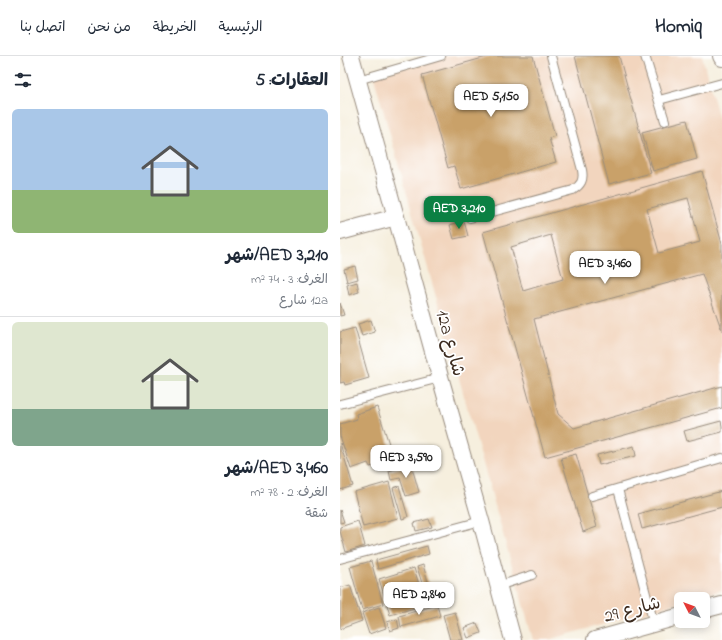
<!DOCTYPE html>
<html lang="ar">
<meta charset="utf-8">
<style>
:root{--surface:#fff;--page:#f2f2f3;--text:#1f2937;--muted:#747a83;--line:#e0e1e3;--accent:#0b8043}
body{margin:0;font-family:"Indie Flower","Playpen Sans Arabic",sans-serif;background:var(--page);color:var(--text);direction:rtl;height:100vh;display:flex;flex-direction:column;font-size:15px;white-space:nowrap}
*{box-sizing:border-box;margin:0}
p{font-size:13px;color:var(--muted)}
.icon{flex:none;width:22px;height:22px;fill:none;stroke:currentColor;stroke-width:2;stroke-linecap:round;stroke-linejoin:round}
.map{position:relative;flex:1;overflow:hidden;direction:ltr}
.side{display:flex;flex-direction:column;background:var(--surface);width:340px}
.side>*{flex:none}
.needle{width:26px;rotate:312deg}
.tools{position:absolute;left:334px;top:536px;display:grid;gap:8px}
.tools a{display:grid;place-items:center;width:36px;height:36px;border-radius:6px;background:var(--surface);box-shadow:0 2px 10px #0003;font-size:20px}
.price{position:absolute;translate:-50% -34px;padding:0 9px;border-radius:8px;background:#fff;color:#222;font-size:13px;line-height:26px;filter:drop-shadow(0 1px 2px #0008)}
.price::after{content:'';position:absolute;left:50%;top:24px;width:12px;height:9px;margin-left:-6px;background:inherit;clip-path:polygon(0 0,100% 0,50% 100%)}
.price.on{background:var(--accent);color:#fff}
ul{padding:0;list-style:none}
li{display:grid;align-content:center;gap:8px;height:212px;padding:0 12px}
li+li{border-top:1px solid var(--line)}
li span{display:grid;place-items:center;height:124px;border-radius:6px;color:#555}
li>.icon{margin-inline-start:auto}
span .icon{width:72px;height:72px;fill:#fffc;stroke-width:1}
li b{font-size:17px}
h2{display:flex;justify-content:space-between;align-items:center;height:48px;padding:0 12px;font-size:17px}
header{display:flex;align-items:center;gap:24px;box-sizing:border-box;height:56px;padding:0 20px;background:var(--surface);border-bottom:1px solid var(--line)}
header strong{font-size:19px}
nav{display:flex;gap:22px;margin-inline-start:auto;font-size:14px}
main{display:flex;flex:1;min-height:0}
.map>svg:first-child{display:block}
.built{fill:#f2d5be}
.building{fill:#c9a169;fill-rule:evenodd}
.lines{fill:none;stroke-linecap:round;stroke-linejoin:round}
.service-casing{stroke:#988c7e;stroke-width:10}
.minor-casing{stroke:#988c7e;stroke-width:18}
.service{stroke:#fff;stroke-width:8}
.minor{stroke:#fff;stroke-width:16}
.labels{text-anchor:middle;stroke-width:3.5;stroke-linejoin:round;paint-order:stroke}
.street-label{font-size:18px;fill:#3b2a1e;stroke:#fff}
</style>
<header>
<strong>Homiq</strong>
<nav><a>الرئيسية</a><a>الخريطة</a><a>من نحن</a><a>اتصل بنا</a></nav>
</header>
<main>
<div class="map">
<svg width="382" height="584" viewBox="0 0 382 584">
<rect width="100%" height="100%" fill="#fff"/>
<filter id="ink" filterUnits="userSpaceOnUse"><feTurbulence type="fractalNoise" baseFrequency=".025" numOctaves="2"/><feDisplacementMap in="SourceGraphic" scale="8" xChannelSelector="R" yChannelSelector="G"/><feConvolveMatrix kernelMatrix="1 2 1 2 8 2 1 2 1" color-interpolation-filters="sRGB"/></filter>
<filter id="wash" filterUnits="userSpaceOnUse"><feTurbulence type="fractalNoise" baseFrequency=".012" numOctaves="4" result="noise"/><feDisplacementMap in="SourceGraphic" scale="16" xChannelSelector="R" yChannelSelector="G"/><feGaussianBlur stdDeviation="0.9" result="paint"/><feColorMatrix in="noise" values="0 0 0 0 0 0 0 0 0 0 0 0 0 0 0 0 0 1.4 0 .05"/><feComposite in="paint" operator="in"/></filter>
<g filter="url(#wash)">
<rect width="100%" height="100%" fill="#f6efde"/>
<path class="built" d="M90,0H362L382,74V534L351,543H341V546L208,584H193L33,18Z"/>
<g id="blocks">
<g class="building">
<path d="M150,0H193L215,80L209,82L216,106L121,133L114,110L108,112L82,19Z"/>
<path d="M235,0H279L311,117L269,128Z"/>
<path d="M347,64L357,103L313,115L302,76Z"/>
<path d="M362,115L382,188V275L362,218L194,263L218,358L234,372L382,330V352L205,401L143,176ZM348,142L360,186L319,197L307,153ZM211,179L223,223L183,235L171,191Z"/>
<path d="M124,165L128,180L114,183L110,169Z"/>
<path d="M15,210L18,223L7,226L4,213Z"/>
<path d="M17,226L19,236L9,239L7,229Z"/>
<path d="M0,247L4,259L0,260Z"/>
<path d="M31,264L35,276L22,280L18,268Z"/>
<path d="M15,272L29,322L5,329L4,326L0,327V276Z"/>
<path d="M37,351L54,403L30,411L28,407L11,413L0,380V368L17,363L16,358Z"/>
<path d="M381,365L382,370V376L347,385L344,375Z"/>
<path d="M0,387L13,430L0,434Z"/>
<path d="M294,390L296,400L259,409L257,399Z"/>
<path d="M236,398L257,471L243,476L221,402Z"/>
<path d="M71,408L79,436L66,440L60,422L51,424L49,415Z"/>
<path d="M49,426L58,462L23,471L14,436Z"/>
<path d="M59,430L68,461L62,463L53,432Z"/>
<path d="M382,435V451L302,473L298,458Z"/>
<path d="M0,454L4,466L0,467Z"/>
<path d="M89,463L92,471L76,475L74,467Z"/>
<path d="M18,465L25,490L6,496L0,475V471Z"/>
<path d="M87,490L89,498L38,513L36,504Z"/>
<path d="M31,505L43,548L22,554L10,511Z"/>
<path d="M83,509L94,546L88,547L77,511Z"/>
<path d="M74,512L85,549L50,559L39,523Z"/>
<path d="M10,529L22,565L0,573V532Z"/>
<path d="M97,549L100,560L61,571L59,560Z"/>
<path d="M39,551L46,572L29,578L22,557Z"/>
<path d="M115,556L123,584H110L103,559Z"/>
<path d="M57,563L59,572L50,575L47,566Z"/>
<path d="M137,567L141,577L128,582L124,572Z"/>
</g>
</g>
</g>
<g filter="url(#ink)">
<use href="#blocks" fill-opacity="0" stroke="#988c7e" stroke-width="1"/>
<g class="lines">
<defs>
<g id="service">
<path d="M305,0L325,65"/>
<path d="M18,24L101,0"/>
<path d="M319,44L382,27"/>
<path d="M130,162L233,134C241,129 244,124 242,114L211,0"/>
<path d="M0,348L100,322"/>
<path d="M278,433L314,568"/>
<path d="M252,440L382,402"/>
<path d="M0,503L141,465"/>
<path d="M158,530L192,519"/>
</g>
<g id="minor">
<path d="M11,0L56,161L97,310L141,465L173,584"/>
<path d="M381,0L382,2"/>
<path d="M0,176L56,161"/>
<path d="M363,554L382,549"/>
<path d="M255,584L341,560"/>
</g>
</defs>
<use href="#service" class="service-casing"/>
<use href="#minor" class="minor-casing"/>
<use href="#service" class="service"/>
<use href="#minor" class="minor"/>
</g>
</g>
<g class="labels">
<g class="street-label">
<text transform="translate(111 287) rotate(75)" y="6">12a شارع</text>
<text transform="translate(292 553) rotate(-15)" y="6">شارع 29</text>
</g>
</g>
</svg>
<div class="tools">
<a><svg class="needle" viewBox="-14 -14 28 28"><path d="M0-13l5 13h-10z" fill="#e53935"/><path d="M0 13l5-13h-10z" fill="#747a83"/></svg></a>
</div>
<b class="price" style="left:151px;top:62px">AED 5,150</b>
<b class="price on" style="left:119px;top:174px">AED 3,210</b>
<b class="price" style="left:265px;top:229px">AED 3,460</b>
<b class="price" style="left:66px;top:423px">AED 3,590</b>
<b class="price" style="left:79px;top:560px">AED 2,840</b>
</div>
<section class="side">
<h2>العقارات: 5<svg class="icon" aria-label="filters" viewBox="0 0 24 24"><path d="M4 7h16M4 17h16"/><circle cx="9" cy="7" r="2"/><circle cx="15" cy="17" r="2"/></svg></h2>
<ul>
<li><span style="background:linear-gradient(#a9c7e8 65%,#8fb573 0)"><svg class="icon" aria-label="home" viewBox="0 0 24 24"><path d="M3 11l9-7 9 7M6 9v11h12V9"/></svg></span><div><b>AED 3,210/شهر</b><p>الغرف: 3 · 74 m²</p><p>12a شارع</p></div></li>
<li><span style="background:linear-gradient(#dfe7d0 70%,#7fa58c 0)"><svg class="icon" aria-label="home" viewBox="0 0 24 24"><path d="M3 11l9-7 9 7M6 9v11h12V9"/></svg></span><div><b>AED 3,460/شهر</b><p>الغرف: 2 · 78 m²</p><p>شقة</p></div></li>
</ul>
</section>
</main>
